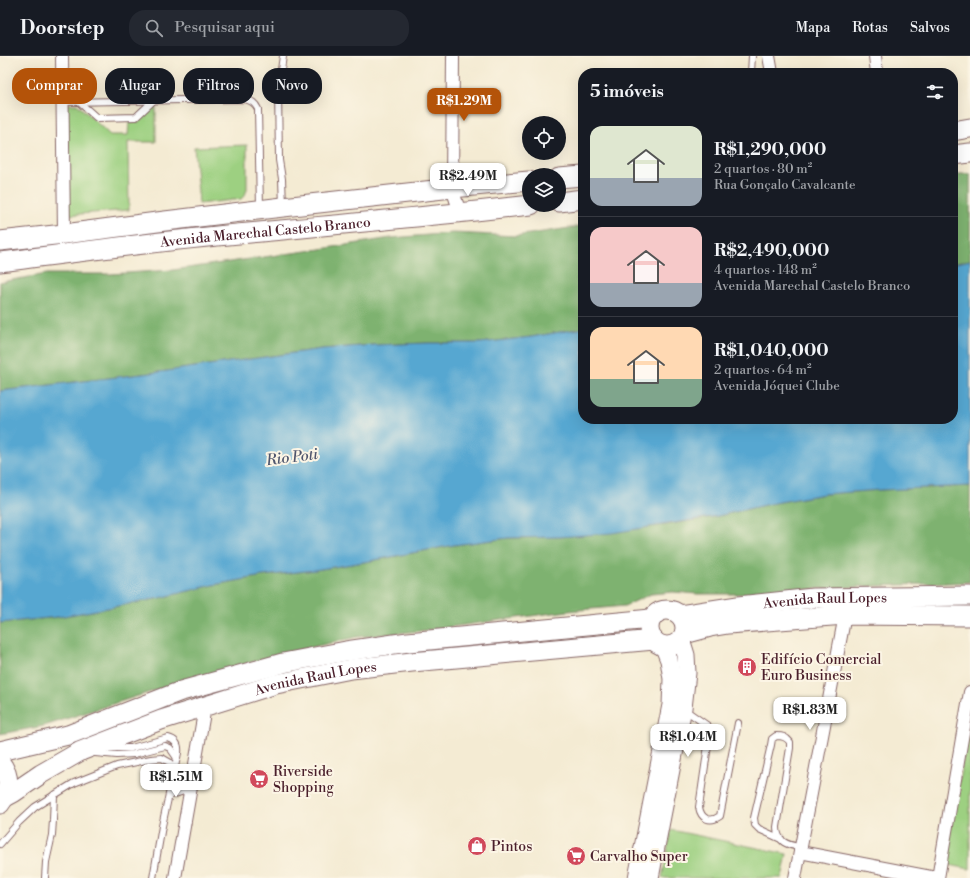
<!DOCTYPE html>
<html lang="pt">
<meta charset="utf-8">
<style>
:root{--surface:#171b24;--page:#242831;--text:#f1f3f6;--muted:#9ea1a6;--line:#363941;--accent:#b45309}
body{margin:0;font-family:"Libre Bodoni",serif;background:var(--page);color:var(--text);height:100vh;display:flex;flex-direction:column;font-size:15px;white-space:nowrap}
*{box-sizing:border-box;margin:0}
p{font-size:13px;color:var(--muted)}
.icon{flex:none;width:22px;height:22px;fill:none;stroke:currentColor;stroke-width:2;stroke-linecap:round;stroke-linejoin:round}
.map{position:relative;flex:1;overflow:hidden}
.sheet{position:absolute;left:578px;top:12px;width:380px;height:356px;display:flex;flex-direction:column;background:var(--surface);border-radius:16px;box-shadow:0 4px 16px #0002}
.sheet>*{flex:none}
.hud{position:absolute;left:12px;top:12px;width:380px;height:36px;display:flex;gap:8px}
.buttons{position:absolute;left:522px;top:60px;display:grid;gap:8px}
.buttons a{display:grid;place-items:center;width:44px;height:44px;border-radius:50%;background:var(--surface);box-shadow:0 4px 16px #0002;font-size:20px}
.price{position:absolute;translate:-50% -34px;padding:0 9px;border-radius:8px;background:#fff;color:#222;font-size:13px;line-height:26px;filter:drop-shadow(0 1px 2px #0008)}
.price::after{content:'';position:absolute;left:50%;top:24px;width:12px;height:9px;margin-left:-6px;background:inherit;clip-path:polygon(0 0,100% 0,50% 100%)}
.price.current{background:var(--accent);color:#fff}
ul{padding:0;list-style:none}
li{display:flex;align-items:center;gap:12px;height:100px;padding:0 12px}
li+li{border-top:1px solid var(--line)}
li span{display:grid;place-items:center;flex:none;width:112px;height:80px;border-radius:12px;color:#555}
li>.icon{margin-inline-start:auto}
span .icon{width:48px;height:48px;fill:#fffc;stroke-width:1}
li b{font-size:17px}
h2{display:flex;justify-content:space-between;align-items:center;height:48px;padding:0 12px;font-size:17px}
.chip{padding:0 14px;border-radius:16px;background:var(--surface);box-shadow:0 4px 16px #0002;font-size:14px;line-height:36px}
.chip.current{background:var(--accent);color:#fff}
header{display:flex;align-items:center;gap:24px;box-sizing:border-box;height:56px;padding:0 20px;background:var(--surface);border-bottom:1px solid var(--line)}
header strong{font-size:19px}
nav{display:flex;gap:22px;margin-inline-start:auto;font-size:14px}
.search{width:280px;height:36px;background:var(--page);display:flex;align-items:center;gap:10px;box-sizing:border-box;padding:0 14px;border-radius:16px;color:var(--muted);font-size:15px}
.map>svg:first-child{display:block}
.green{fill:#9dd081;stroke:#747856}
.forest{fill:#7eb26f;stroke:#64684d}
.water{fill:#56a7d1;stroke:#50637e}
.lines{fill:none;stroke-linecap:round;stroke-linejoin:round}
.service-casing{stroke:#866666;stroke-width:8}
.minor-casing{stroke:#866666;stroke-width:14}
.secondary-casing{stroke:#866666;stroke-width:19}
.primary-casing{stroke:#866666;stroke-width:21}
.service{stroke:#fff;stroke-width:6}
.minor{stroke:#fff;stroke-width:12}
.secondary{stroke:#fff;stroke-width:17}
.primary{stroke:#fff;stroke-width:19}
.labels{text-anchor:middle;stroke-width:4;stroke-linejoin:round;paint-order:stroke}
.street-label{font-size:14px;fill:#4a1f2b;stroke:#fcf5e5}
.poi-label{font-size:14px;fill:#4a1f2b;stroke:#fcf5e5;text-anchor:start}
.water-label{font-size:15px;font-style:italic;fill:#4f556d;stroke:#fcf5e5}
</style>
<header>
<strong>Doorstep</strong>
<div class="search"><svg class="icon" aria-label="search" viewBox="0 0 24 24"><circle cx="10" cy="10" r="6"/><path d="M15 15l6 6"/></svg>Pesquisar aqui</div>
<nav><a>Mapa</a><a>Rotas</a><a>Salvos</a></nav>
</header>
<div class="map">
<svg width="970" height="822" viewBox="0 0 970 822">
<rect width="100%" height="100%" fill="#fcf5e5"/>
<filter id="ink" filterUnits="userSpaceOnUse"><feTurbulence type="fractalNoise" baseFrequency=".025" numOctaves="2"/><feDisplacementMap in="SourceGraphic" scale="8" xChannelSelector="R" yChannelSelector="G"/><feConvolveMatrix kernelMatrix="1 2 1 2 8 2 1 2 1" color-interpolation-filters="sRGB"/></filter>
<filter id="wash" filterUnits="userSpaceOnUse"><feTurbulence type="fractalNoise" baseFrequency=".012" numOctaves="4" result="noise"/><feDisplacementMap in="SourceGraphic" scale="16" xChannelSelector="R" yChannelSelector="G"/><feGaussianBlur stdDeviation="0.9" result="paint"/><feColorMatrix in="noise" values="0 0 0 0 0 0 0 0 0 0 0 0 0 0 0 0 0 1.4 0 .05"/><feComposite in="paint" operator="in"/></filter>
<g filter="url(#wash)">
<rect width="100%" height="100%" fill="#f4ebd3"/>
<g class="green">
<path d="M156,46V86H128L129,154L68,159L67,48H77L110,79H128L129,67L139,66Z"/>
<path d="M247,89V133L245,139L241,143L199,148L194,91Z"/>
<path d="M970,667V813L943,808Z"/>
<path d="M671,774L787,798L782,822H662Z"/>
</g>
<g class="forest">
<path d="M953,118H970V204L953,208Z"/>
<path d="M583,170V272L531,281L480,287H428L374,289L322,293L222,307L167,315L0,335V226L47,218H110L173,214L327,192L391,182L453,177L516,180Z"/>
<path d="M970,430V526L829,532L749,538H698L673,536L651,538L625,550L568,555L420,575L357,581L304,593L233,611L182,626L44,670L0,678V567L58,561L108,552L160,542L213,529L263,520L315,514L370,505L454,489L508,482L560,481L666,469L718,460L769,448L824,438L880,434Z"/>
</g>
<path class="water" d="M970,204V430L880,434L824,438L769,448L718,460L612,477L560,481L508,482L454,489L370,505L315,514L263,520L213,529L160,542L108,552L58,561L0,567V335L167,315L222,307L322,293L374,289L428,287H480L531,281L583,272V363H953V208Z"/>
</g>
<g filter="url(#ink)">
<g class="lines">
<defs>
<g id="service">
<path d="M751,17L752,0"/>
<path d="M63,46L245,43C252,45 255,47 258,53L260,152"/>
<path d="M79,46L97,62L136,61L153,45"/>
<path d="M283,150L282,123L279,104L278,34L283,0"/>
<path d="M685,654L708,670L710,676L699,751C701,763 710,767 720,760L738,667"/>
<path d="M107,692H131L168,682C176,684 179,689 178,697L162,770L153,822"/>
<path d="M95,697L117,699L134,698L165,690L170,692L177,702"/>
<path d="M169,740L190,733"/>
<path d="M781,783L759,773L755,769L754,762L771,689L772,683L776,680C783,680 786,681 790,686V692L777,771C777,786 787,789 800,791"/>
<path d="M0,788L19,766L35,751L74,727L117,710L151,703L162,702L169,706L175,712"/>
<path d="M45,822L46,806L52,779L53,764L54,739"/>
</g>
<g id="minor">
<path d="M62,0L64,178"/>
<path d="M453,0L452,132L460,157"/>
<path d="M769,0L772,17"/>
<path d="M875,0L877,17"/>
<path d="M800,796L936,822"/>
<path d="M175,822L205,651"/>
<path d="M795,822L845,559"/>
<path d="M938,822L970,636"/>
</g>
<g id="secondary">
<path d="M637,822L671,649L672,623L669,604L663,589"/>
<path d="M650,822L683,652L687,617L686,599L681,583"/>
</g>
<g id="primary">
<path d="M953,75L970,72"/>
<path d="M953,99L970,97"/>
<path d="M559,122L583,120"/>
<path d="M559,146L583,143"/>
<path d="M0,185L64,178L165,165L283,151L452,132L529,125"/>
<path id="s1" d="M0,206C72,197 144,187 217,180C322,170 426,161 531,149"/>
<circle cx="667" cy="572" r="18"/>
<path id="s2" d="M680,559L738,550L813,542L970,540"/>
<path d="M684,578L710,571L728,568L845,559L970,560"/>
<path d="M0,695L68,679L181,635L283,607L346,595L408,586L651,563"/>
<path d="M0,706C10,719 11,735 0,748"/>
<path id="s3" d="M0,744L13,737L41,718L81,695L161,664L276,628L351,613L412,606L654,584"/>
</g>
</defs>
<use href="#service" class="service-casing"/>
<use href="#minor" class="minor-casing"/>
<use href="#secondary" class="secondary-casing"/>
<use href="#primary" class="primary-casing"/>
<use href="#service" class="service"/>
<use href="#minor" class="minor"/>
<use href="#secondary" class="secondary"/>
<use href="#primary" class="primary"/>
</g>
</g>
<defs>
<symbol id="building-disc" viewBox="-11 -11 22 22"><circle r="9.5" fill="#d1495b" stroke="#fcf5e5"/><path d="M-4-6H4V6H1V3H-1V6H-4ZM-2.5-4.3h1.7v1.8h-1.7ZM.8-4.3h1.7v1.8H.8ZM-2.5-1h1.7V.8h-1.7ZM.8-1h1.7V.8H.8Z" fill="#fff"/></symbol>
<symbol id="supermarket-disc" viewBox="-11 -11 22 22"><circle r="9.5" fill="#d1495b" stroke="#fcf5e5"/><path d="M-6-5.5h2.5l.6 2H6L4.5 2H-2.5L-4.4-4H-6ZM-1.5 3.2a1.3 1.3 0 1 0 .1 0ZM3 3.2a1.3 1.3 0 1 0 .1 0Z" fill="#fff"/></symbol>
<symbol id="shop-disc" viewBox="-11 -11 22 22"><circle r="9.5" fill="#d1495b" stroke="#fcf5e5"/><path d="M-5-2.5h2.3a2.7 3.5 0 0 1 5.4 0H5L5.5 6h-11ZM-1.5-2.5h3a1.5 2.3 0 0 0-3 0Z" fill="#fff"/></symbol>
</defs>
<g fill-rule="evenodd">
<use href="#building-disc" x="736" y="600" width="22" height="22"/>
<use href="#supermarket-disc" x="248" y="712" width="22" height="22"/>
<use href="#shop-disc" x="466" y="779" width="22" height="22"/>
<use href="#supermarket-disc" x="565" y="789" width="22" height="22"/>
</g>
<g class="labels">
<g class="street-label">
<text dy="5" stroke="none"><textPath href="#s1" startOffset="267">Avenida Marechal Castelo Branco</textPath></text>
<text dy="5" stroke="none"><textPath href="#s2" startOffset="146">Avenida Raul Lopes</textPath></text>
<text dy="5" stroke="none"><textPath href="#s3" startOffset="341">Avenida Raul Lopes</textPath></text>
</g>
<g class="poi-label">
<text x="761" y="608">Edifício Comercial<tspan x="761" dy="16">Euro Business</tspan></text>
<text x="273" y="720">Riverside<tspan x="273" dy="16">Shopping</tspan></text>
<text x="491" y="795">Pintos</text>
<text x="590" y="805">Carvalho Super</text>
</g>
<g class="water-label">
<text transform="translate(292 401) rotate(-7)" y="5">Rio Poti</text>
</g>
</g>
</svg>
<div class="buttons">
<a><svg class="icon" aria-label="locate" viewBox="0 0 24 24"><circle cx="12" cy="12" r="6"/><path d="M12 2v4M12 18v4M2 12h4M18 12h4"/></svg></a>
<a><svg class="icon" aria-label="layers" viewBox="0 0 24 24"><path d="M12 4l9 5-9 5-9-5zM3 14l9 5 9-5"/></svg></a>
</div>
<b class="price current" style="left:464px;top:66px">R$1.29M</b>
<b class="price" style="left:468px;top:141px">R$2.49M</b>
<b class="price" style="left:810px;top:675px">R$1.83M</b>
<b class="price" style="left:688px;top:702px">R$1.04M</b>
<b class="price" style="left:176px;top:742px">R$1.51M</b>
<div class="hud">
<a class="chip current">Comprar</a>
<a class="chip">Alugar</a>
<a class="chip">Filtros</a>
<a class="chip">Novo</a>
</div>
<section class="sheet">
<h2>5 imóveis<svg class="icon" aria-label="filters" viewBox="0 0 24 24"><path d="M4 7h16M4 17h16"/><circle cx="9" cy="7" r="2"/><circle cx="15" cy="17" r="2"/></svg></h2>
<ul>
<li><span style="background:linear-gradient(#dfe7d0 65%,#9aa5b1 0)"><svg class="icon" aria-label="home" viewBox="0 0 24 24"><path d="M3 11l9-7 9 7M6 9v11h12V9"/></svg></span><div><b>R$1,290,000</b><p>2 quartos · 80 m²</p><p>Rua Gonçalo Cavalcante</p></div></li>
<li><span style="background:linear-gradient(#f6c9c9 70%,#9aa5b1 0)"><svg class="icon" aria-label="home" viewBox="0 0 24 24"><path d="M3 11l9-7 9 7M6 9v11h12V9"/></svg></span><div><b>R$2,490,000</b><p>4 quartos · 148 m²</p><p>Avenida Marechal Castelo Branco</p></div></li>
<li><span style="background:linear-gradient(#ffd9b3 65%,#7fa58c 0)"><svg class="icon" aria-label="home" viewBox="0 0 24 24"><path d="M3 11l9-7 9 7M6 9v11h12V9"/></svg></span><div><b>R$1,040,000</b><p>2 quartos · 64 m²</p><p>Avenida Jóquei Clube</p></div></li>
</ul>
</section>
</div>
